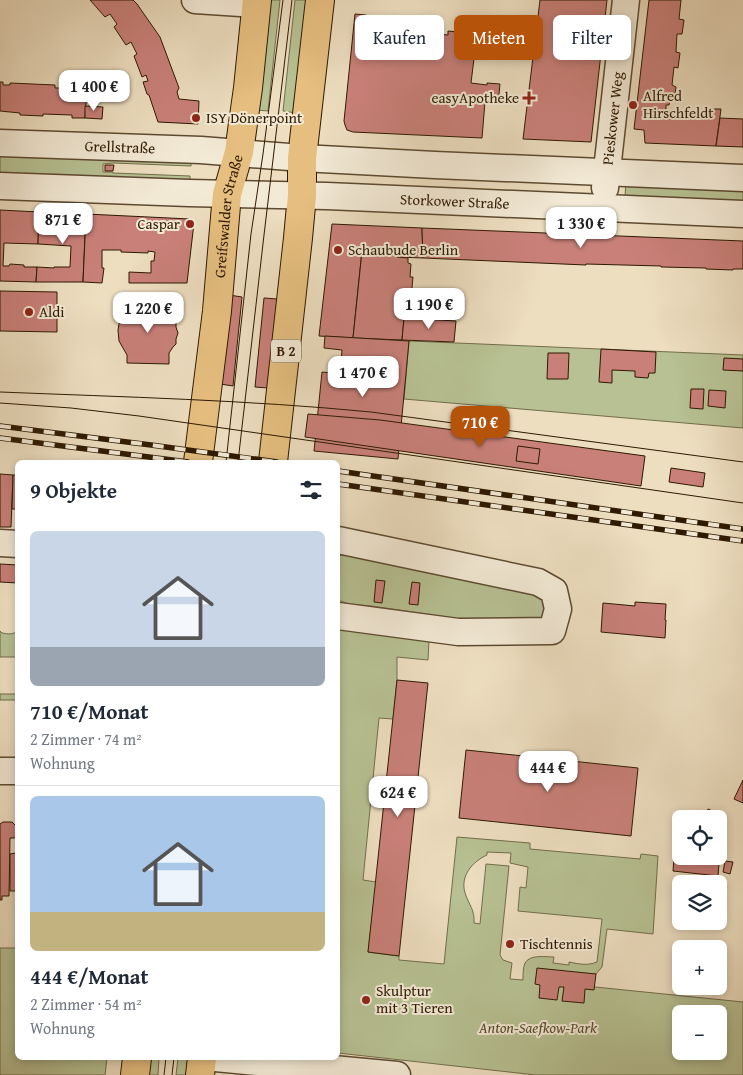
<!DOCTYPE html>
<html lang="de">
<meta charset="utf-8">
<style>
:root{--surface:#fff;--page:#f2f2f3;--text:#1f2937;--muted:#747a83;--line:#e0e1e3;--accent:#b45309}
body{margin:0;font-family:"Gentium Book Plus",serif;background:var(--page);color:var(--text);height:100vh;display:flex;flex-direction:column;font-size:19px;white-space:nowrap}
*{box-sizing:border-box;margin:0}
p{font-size:16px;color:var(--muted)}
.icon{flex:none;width:28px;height:28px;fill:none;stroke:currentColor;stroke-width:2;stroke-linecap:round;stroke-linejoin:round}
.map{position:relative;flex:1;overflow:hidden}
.sheet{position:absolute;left:15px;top:460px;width:325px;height:600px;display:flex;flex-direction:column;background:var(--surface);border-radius:8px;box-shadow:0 2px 8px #0003}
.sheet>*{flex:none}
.banner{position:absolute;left:355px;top:15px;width:312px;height:45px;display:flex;gap:10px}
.buttons{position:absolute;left:672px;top:810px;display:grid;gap:10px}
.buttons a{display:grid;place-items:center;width:55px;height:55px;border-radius:8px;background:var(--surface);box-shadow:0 2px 8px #0003;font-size:25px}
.price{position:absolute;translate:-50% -42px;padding:0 11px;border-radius:10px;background:#fff;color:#222;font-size:16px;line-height:32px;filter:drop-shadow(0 1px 2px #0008)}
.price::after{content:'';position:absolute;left:50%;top:30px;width:15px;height:11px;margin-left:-8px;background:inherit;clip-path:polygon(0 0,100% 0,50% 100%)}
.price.current{background:var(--accent);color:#fff}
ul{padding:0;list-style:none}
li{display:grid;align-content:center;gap:10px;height:265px;padding:0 15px}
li+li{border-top:1px solid var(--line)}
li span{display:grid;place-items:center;height:155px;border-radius:8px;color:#555}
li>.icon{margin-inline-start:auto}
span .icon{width:90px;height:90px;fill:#fffc;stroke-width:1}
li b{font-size:21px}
h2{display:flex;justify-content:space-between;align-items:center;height:60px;padding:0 15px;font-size:21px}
.tag{padding:0 18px;border-radius:8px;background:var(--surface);box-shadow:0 2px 8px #0003;font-size:18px;line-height:45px}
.tag.current{background:var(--accent);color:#fff}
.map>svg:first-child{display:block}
.green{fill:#b7c193;stroke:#726d4a;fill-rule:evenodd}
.building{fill:#c98079;stroke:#2e1901}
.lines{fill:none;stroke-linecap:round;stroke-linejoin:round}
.minor-casing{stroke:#5e4a31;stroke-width:29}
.major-casing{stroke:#2e1901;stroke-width:30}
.minor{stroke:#f3ead6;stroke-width:26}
.major{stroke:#e6bf80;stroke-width:28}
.tram{stroke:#2e1901;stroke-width:1}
.rail-casing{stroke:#2e1901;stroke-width:5.5}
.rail{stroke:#f3ead6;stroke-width:4;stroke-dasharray:11;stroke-linecap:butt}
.poi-dot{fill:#8f2418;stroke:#f3ead6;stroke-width:2}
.labels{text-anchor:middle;stroke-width:4;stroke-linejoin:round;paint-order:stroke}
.shield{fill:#f3ead6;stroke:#695841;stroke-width:1}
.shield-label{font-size:14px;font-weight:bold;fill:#2e1901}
.poi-label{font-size:15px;fill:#2e1901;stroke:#f3ead6;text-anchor:start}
.street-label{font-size:15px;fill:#2e1901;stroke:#f3ead6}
.park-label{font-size:15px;font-style:italic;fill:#574b2d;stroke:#f3ead6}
</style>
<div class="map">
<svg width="743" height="1075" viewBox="0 0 743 1075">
<rect width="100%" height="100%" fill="#eddec0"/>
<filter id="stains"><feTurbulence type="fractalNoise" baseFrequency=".004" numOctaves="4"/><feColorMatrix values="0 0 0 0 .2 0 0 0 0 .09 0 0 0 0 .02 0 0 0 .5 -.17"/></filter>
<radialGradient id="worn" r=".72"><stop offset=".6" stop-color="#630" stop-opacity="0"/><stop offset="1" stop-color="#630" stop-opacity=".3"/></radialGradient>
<g class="green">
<path d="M268,0H280L268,111L256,110Z"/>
<path d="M295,0H309L296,113L283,111Z"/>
<path d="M0,153L191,160V166L113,163L103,164V172H113V173L190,176V181L0,176Z"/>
<path d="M626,180L743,185V203L625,198Z"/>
<path d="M409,341L743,355V428L404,399Z"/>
<path d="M338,555L358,556L533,586L546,603L542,621L494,624L372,606L349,604L338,600Z"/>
<path d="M338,629L429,640L428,660L397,657V680L393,719L379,718L363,880L376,882L368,952L399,956V960L444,964L457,837L530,843V849L640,859L641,854L658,856L653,934L607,929L602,967L596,974L536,981L743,1002V1075H536L338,1053ZM487,852L511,853L510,863L528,867L526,888L520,887L518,911L602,919L597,962C587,966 579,964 569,962V965L553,963L554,957C546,957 530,954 525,963C523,967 523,975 523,980L510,979L512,963L503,960L500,955L509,866L486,864L480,924L474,923C475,910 469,905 465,893C460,876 472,862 487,855ZM681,1014H719V1051H681Z"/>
<path d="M0,631L2,633C8,634 13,635 17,631V657H0Z"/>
<rect x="0" y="694" width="17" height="6"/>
<path d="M0,948H17L18,1058H107L105,1075H0Z"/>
<path d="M147,1058H159L158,1075H145Z"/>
<path d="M178,1058H191L189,1075H176Z"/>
</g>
<g class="building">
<path d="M90,0H133L137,4L160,37L179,88L177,92L179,99L199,101L198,124L158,122L149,95L147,94L143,82L148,81L146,75L142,77L134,56L137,54L131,42L126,45L114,27L117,24L110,14L105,17Z"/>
<path d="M540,0H607L591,142L523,139Z"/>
<path d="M649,0H681L679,19L684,20L682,34H677L676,52L680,53L678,68L674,67L672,85L676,87L674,101L670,100L669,105H666V111L713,113L714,109H721L716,146L645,143L644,130L634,129Z"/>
<path d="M355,14L366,15L365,27L448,35V31L477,34L471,83L487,85V83L500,84L498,104L485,102L482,138L353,132L347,130L345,125L344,121Z"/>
<path d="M0,82H3V85H10V83L55,85V88H63V85L87,86L85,118H72V115L43,114V116L20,115V113L0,111Z"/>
<path d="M85,106L103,107L102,119L85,118Z"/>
<path d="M720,118L743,119V147L716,146Z"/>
<path d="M105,165H114L113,171H105Z"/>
<path d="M0,210L39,212L38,244L4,243L3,266H9L10,264L24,265V267H37L36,282L0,281Z"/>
<path d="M39,212L86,214L83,282H36L37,267L54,268V267H70L71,246L38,244Z"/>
<path d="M86,214L190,219L194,223L187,283H129V272L151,273V261H154L155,252L148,251V253L121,252V250H102V268H104L102,283L83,282Z"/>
<path d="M332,224L422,228L423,258L397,257V254L362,251L353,338L319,336Z"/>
<path d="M422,228L743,241V269H733V270L706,269V268L661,267V266L586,264V265L423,258Z"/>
<path d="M362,251L397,254V257L408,258V263L411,264L410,277H413L409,318H404L402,340L353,338Z"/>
<path d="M0,291L57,292V332L0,331Z"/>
<path d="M229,295L242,297L233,386L220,384Z"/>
<path d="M264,298L277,299L268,388L255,387Z"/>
<path d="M147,302H156L160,304L165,309L170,311L173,319L176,321V327L178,333L176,339V344L173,347L169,353V364L127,363V355L119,341L118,330L119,324L122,316L130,308L137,304Z"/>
<path d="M404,318L456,321L454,342L402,340Z"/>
<path d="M325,336L409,341L398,459L314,451L322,372L340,374L342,350L324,348Z"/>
<path d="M601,349L656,352L655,373H649L648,378L635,377V371L612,370V383L599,382Z"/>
<path d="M548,353H569L568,379H547Z"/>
<path d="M724,358L743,359V371L723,370Z"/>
<path d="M691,389H704L703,409L690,408Z"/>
<path d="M709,390L726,391L725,408L708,406Z"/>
<path d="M308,414L380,420L645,456L641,486L305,437Z"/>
<path d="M518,446L540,449L538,464L516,461Z"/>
<path d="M671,468L705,473L703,487L669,482Z"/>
<path d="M0,474L13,475L11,527H0Z"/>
<path d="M13,475H18V509H12Z"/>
<path d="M0,564L18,565V583L0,582Z"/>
<path d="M376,580L385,581L382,603L374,602Z"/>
<path d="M412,582L420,583L418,605L409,604Z"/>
<path d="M635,602L666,604L665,620H666L665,638L601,632L603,603L635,606Z"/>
<path d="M397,680L428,683L399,956L368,952Z"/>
<path d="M466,750L638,768L631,836L459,818Z"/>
<path d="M743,780V803L734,799Z"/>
<path d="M708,809L719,814L717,819L706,815Z"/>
<path d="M687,812L703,819H684Z"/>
<path d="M3,822H12L16,826V837L14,838H10L9,896H2V900H0V824Z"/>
<path d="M675,846L681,847V856H719V851H720L718,876L673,871Z"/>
<path d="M16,850H18V891H10V854L16,853Z"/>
<path d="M725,861L733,862L730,874L723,872Z"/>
<path d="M537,968L596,974L594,990L585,989L584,1003L562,1001L564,987H559L557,1000L539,998L540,985L535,984Z"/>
</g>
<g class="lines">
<defs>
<g id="minor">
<path d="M195,0L256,4"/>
<path id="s1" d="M0,143L201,150L302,158L435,165L743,178"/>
<path id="s2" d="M0,186L189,193L327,196L743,214"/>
<path id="s3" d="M605,188L626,0"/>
<path d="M338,540L538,582L554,591L558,609L552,631L458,632L338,616"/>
<path d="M0,543L18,544"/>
<path d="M0,771H18"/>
<path d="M215,1058L397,1075"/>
</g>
<g id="major">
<path id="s4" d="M198,462L217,311L227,194L239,152L248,88L257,0"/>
<path d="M273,462L298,238L302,195V158L320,0"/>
<path d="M135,1075L137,1058"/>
<path d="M200,1075L202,1058"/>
</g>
</defs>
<use href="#minor" class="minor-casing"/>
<use href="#major" class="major-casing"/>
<use href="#minor" class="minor"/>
<use href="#major" class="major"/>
<g class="tram">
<path d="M0,392C124,397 248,400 371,412L743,462"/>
<path d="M0,403L71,408L139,416L743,503"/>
<path d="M226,462L251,234L263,154L283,0"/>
<path d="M238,462L264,235L292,0"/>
<path d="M164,1075L166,1058"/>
<path d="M172,1075L174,1058"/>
</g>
<defs>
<g id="rail">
<path d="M0,426L151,445L277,462"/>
<path d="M0,438L188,462"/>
<path d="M338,471L743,529"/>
<path d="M338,484L743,541"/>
</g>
</defs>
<use href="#rail" class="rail-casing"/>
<use href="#rail" class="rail"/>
</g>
<g class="poi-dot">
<path d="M526.5 90.5h5v5h5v5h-5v5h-5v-5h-5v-5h5z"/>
<circle cx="633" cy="105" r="5"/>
<circle cx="196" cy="118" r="5"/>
<circle cx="190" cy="224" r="5"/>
<circle cx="338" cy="250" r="5"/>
<circle cx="29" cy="312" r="5"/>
<circle cx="510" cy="944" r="5"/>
<circle cx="366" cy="1000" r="5"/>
</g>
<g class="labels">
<rect class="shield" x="271" y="339.5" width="30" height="23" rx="4"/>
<g class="shield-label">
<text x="286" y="356">B 2</text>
</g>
<g class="poi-label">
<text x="643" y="101">Alfred<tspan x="643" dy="17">Hirschfeldt</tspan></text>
<text x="519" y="103" text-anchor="end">easyApotheke</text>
<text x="206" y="123">ISY Dönerpoint</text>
<text x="180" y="229" text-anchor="end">Caspar</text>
<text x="348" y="255">Schaubude Berlin</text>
<text x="39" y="317">Aldi</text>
<text x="520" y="949">Tischtennis</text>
<text x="376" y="996">Skulptur<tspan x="376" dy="17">mit 3 Tieren</tspan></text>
</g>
<g class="street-label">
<text dy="5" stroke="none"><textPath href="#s3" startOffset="70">Pieskower Weg</textPath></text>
<text dy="5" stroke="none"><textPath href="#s1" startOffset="120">Grellstraße</textPath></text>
<text dy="5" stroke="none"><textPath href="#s2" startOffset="455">Storkower Straße</textPath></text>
<text dy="5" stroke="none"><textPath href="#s4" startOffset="248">Greifswalder Straße</textPath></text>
</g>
<g class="park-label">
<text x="538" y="1033">Anton-Saefkow-Park</text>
</g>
</g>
<rect width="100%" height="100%" filter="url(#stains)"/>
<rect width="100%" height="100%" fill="url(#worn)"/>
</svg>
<div class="buttons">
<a><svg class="icon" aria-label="locate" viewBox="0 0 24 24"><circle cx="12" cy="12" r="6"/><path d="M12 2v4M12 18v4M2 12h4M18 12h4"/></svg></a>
<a><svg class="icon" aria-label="layers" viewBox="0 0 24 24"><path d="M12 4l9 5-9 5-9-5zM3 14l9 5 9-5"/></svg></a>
<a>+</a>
<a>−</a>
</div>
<b class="price" style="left:94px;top:112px">1 400 €</b>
<b class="price" style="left:63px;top:245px">871 €</b>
<b class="price" style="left:581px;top:249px">1 330 €</b>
<b class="price" style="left:429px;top:330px">1 190 €</b>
<b class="price" style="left:148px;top:334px">1 220 €</b>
<b class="price" style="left:363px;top:398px">1 470 €</b>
<b class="price current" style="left:480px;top:448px">710 €</b>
<b class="price" style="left:548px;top:793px">444 €</b>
<b class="price" style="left:398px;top:818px">624 €</b>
<div class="banner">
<a class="tag">Kaufen</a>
<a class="tag current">Mieten</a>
<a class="tag">Filter</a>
</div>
<section class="sheet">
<h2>9 Objekte<svg class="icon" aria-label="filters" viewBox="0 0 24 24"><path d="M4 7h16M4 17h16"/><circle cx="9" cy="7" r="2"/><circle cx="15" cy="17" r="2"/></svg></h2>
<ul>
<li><span style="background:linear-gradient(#c9d6e8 75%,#9aa5b1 0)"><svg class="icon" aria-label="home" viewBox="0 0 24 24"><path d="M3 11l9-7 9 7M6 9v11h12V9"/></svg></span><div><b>710 €/Monat</b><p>2 Zimmer · 74 m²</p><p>Wohnung</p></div></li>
<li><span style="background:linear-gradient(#a9c7e8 75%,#c2b280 0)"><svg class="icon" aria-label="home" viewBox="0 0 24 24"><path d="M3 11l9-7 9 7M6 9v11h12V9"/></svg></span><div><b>444 €/Monat</b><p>2 Zimmer · 54 m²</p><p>Wohnung</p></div></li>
</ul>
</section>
</div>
